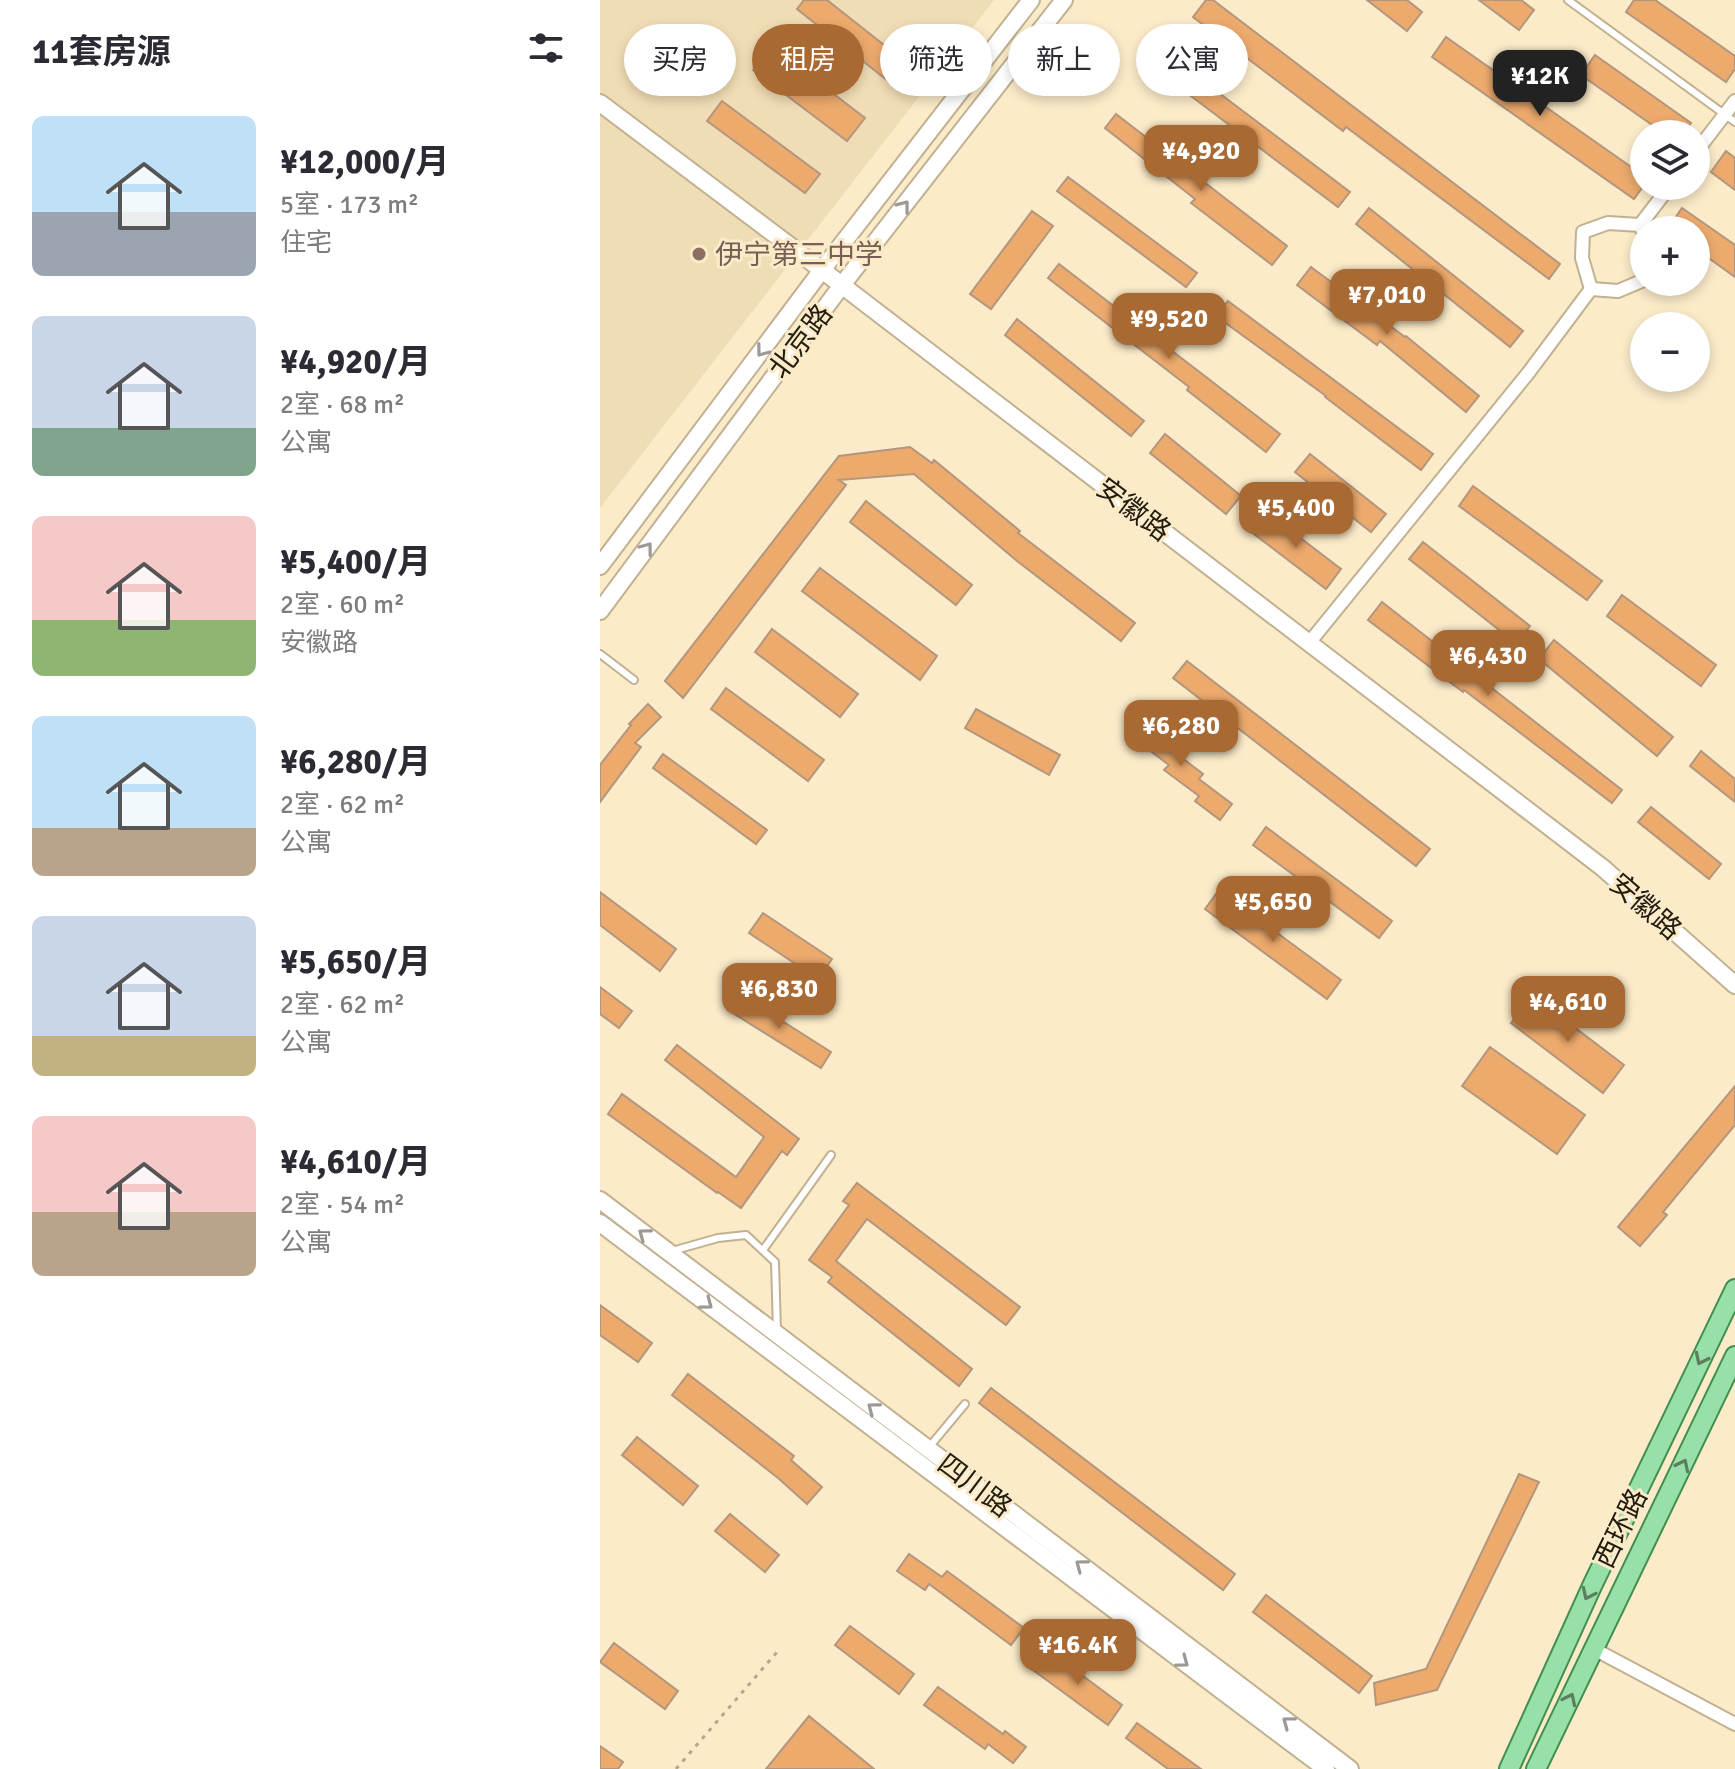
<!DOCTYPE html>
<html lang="zh">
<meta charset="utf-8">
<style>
:root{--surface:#fff;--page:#f2f2f3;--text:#2b2b33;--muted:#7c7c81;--accent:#a96932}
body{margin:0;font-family:Signika,"Noto Sans SC",sans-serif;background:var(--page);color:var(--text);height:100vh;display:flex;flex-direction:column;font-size:30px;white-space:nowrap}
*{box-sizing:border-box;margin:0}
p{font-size:26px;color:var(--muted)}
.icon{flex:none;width:44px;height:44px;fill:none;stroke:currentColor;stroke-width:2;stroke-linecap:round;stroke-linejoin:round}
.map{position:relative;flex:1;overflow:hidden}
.panel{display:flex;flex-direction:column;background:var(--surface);width:600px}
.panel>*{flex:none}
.hud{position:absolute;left:24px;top:24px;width:760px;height:72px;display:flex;gap:16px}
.buttons{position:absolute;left:1030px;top:120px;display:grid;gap:16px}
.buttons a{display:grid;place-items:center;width:80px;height:80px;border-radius:50%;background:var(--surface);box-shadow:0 4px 12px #0003;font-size:40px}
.price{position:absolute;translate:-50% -68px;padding:0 18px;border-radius:16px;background:var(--accent);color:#fff;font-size:26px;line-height:52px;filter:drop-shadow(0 2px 4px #0008)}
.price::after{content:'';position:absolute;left:50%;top:48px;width:24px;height:18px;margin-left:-12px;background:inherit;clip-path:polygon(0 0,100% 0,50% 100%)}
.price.current{background:#222;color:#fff}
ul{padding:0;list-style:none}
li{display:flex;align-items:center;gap:24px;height:200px;padding:0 32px}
li span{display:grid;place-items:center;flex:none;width:224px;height:160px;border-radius:12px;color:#555}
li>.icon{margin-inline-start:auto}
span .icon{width:96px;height:96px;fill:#fffc;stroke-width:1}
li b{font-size:34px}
h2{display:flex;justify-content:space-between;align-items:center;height:96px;padding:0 32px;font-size:34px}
.chip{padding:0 28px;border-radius:36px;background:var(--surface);box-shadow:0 4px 12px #0003;font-size:28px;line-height:72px}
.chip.current{background:var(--accent);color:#fff}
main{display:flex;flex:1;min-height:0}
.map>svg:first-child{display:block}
.built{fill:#f1ddb5}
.building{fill:#edaa6d;stroke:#b3967e;stroke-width:2}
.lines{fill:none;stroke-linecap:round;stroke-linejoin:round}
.lane-casing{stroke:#c1b190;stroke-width:10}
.street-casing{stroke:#c1b190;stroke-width:16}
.secondary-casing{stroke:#c1b190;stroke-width:20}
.primary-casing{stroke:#428e4e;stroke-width:22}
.path{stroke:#b4a88c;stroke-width:3;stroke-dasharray:4 6;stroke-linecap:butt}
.lane{stroke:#fff;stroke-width:6}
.street{stroke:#fff;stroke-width:12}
.secondary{stroke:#fff;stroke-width:16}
.primary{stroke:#97e0a9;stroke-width:18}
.oneway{stroke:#9c9994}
.oneway2{stroke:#5d7e5d}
.education-dot{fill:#8d6e63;stroke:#fbebc8;stroke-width:3}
.labels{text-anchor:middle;stroke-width:6;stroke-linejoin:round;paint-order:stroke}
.education-label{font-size:28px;fill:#785e54;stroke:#fbebc8;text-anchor:start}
.street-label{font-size:28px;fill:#231d11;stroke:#fbebc8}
</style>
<main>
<section class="panel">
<h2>11套房源<svg class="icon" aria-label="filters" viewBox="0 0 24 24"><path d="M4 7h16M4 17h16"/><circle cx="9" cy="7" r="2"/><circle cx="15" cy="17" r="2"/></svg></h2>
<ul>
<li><span style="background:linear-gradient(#bfe0f5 60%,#9aa5b1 0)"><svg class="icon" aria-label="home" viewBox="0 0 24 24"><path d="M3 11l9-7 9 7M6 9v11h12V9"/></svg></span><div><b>¥12,000/月</b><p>5室 · 173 m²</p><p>住宅</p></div></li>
<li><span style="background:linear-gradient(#c9d6e8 70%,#7fa58c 0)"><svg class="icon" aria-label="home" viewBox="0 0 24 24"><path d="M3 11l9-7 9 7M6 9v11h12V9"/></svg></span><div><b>¥4,920/月</b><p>2室 · 68 m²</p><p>公寓</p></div></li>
<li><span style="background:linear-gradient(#f6c9c9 65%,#8fb573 0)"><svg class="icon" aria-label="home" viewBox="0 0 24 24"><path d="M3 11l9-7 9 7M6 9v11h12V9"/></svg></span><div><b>¥5,400/月</b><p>2室 · 60 m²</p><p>安徽路</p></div></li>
<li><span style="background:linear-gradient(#bfe0f5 70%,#b9a48a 0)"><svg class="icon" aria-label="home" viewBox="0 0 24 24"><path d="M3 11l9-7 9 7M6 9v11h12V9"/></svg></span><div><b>¥6,280/月</b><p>2室 · 62 m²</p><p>公寓</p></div></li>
<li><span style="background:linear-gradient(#c9d6e8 75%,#c2b280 0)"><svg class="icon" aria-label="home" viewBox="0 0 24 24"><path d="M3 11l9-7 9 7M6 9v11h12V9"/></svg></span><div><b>¥5,650/月</b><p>2室 · 62 m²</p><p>公寓</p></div></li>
<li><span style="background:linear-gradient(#f6c9c9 60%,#b9a48a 0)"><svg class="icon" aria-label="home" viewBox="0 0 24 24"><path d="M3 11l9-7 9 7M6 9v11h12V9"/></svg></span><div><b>¥4,610/月</b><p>2室 · 54 m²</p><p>公寓</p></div></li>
</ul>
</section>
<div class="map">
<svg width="1135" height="1769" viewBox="0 0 1135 1769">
<rect width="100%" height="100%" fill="#fbebc8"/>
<path class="built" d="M0,0H394L0,508Z"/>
<g class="building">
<path d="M204,0H227L308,64L292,84L197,9Z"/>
<path d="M606,0H613L960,264L949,279L746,127L743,131L593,17Z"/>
<path d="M767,0H807L822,12L807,31Z"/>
<path d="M879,0H921L934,10L919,30Z"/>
<path d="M1034,0H1055L1135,56V69L1126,82L1026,12Z"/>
<path d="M579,35L600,51L586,68L750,192L738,207L575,84L573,85L552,69Z"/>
<path d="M846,37L1044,176V185L1034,199L832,57Z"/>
<path d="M171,46L265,118L247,141L153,70Z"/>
<path d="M995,55L1091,123L1083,134H1065L981,75Z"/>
<path d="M122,101L220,174L205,193L107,121Z"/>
<path d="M516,114L687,246L672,265L591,203L595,199L505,128Z"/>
<path d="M1126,151L1135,158V190L1111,172Z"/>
<path d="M468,177L597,273L586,287L457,191Z"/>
<path d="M769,208L923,331L910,347L756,224Z"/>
<path d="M1082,208L1135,245V277L1096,249V230H1067Z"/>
<path d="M432,211L453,226L391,309L370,294Z"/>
<path d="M459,264L680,434L666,452L587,390L589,387L448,278Z"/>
<path d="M711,267L805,337L806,336L879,396L866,412L780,341L777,345L697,285Z"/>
<path d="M628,301L833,454L821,470L725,397L726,396L616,316Z"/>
<path d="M417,319L544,421L531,436L405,335Z"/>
<path d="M565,434L641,496L626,514L550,453Z"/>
<path d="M310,447L332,463L334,460L420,531L418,533L535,623L521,641L417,561L314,474L239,480L246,485L83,698L65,681L239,456Z"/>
<path d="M710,454L786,514L771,532L695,472Z"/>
<path d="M873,486L1002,581L987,600L859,506Z"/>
<path d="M266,501L372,585L356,605L250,522Z"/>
<path d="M665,511L741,569L726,589L650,531Z"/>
<path d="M823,542L930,626L917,644L809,559Z"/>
<path d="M220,568L337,656L320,680L202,591Z"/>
<path d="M1022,595L1116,665L1101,686L1007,616Z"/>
<path d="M782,602L1022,790L1012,803L864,690L863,692L768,620Z"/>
<path d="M172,629L258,694L240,717L155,652Z"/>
<path d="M954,640L1073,737L1057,756L939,659Z"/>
<path d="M587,661L830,849L816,866L573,678Z"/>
<path d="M126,688L224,760L208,781L111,709Z"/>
<path d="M48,704L61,717L35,743L41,747L0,802V765L31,725L29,724Z"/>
<path d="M376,709L460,755L449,775L365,728Z"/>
<path d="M545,719L578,745L573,751L603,774L599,779L632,804L620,820L595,801L599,796L564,770L569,765L531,736Z"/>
<path d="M1101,751L1135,779V802L1090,766Z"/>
<path d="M63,754L167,830L156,844L53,768Z"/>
<path d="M1051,807L1121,864L1109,879L1038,822Z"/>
<path d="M666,827L792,921L779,938L653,845Z"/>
<path d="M619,890L741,980L727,999L605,909Z"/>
<path d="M0,892L76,949L60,971L0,925Z"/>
<path d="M163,913L232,959L218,979L149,933Z"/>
<path d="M0,987L32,1011L19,1028L0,1014Z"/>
<path d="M138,993L231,1052L221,1068L128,1010Z"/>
<path d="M932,995L1024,1065L1003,1093L911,1023Z"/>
<path d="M77,1045L199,1139L187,1155L182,1151L141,1208L118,1192L117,1193L8,1114L22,1094L136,1177L164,1137L65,1060Z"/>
<path d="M890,1047L985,1115L957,1154L862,1086Z"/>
<path d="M1135,1086V1125L1063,1212L1067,1215L1040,1246L1018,1227Z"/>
<path d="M257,1183L420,1307L406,1325L267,1219L236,1261L372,1369L359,1386L228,1282L232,1277L209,1260L249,1205L243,1201Z"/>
<path d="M0,1305L52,1343L38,1362L0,1335Z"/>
<path d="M88,1374L194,1456L191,1460L222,1487L207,1504L178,1478L72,1395Z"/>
<path d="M391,1388L635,1574L623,1590L379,1403Z"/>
<path d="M37,1437L98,1486L83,1505L22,1455Z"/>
<path d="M919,1474L939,1482L837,1690L776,1705L774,1683L826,1669Z"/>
<path d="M130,1514L179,1555L165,1572L115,1531Z"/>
<path d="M309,1554L342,1577L347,1571L424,1628L411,1645L329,1584L325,1590L297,1571Z"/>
<path d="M666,1595L772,1676L759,1693L653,1612Z"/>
<path d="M250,1626L314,1674L299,1694L235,1645Z"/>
<path d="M14,1643L78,1691L65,1709L0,1662Z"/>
<path d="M448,1650L522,1705L508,1725L433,1670Z"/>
<path d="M338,1687L403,1734L405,1731L426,1747L413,1763L388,1744L385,1749L324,1705Z"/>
<path d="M209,1716L274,1769H166Z"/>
<path d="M537,1723L601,1769H568L526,1738Z"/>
<path d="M0,1746L23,1762L18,1769H0Z"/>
</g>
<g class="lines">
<defs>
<g id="lane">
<path d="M968,0L1135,122"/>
<path d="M0,654L34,680"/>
<path d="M163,1250L231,1155"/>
<path d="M72,1251L118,1238L146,1235L175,1262L177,1331"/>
<path d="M330,1446L365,1404"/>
</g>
<g id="street">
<path d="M1096,152L1135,101"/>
<path d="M1040,225L1070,186"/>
<path d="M991,289L982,258L983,232L1008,223L1040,225L1044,234"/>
<path d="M991,289L1018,291L1044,280"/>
<path d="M709,643L929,372L991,289"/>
<path d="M994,1649L1135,1724"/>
</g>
<g id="secondary">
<path d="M0,103L222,270L1003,868L1135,985"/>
<path d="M0,566L222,270L431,0"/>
<path d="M0,611L242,285L464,0"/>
<path d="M0,1200L750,1769"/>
<path d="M0,1223L726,1769"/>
</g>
<g id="primary">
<path d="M909,1769L992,1586L1135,1289"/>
<path d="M936,1769L1135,1356"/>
</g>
</defs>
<use href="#lane" class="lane-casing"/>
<use href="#street" class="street-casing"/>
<use href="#secondary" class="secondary-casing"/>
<use href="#primary" class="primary-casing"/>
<path class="path" d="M76,1769L177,1652"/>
<use href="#lane" class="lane"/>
<use href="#street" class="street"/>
<use href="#secondary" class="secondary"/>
<use href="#primary" class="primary"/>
</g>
<defs><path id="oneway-chevron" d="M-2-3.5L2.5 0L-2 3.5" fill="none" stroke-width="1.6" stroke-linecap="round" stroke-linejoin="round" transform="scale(2)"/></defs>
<g class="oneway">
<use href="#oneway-chevron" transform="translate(304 206) rotate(-52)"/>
<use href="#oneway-chevron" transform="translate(162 351) rotate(127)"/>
<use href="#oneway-chevron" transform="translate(47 548) rotate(-53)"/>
<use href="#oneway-chevron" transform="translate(44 1234) rotate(-143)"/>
<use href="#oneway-chevron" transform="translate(107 1304) rotate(37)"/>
<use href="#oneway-chevron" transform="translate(273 1408) rotate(-143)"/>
<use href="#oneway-chevron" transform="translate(481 1565) rotate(-143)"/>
<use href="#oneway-chevron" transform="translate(583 1662) rotate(37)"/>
<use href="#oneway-chevron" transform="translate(688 1722) rotate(-143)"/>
</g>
<g class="oneway2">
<use href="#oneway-chevron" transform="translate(1101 1359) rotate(116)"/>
<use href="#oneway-chevron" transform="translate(1083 1465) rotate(-64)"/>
<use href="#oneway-chevron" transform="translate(988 1594) rotate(115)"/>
<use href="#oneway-chevron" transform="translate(970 1699) rotate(-64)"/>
</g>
<circle class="education-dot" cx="99" cy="254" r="8"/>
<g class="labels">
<g class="education-label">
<text x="115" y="264">伊宁第三中学</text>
</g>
<g class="street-label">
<text transform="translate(200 341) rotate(-53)" y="10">北京路</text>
<text transform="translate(534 509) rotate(37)" y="10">安徽路</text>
<text transform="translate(1046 906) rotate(41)" y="10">安徽路</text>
<text transform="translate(375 1485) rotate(37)" y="10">四川路</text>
<text transform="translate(1020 1528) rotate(-64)" y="10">西环路</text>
</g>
</g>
</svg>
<div class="buttons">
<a><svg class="icon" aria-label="layers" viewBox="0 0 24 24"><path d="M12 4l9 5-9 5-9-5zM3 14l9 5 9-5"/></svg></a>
<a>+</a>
<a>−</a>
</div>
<b class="price current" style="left:940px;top:118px">¥12K</b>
<b class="price" style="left:601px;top:193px">¥4,920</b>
<b class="price" style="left:787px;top:337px">¥7,010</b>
<b class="price" style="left:569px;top:361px">¥9,520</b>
<b class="price" style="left:696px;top:550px">¥5,400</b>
<b class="price" style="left:888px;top:698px">¥6,430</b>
<b class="price" style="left:581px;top:768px">¥6,280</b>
<b class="price" style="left:673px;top:944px">¥5,650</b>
<b class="price" style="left:179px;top:1031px">¥6,830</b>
<b class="price" style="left:968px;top:1044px">¥4,610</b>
<b class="price" style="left:478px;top:1687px">¥16.4K</b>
<div class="hud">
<a class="chip">买房</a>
<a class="chip current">租房</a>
<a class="chip">筛选</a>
<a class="chip">新上</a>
<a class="chip">公寓</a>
</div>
</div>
</main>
